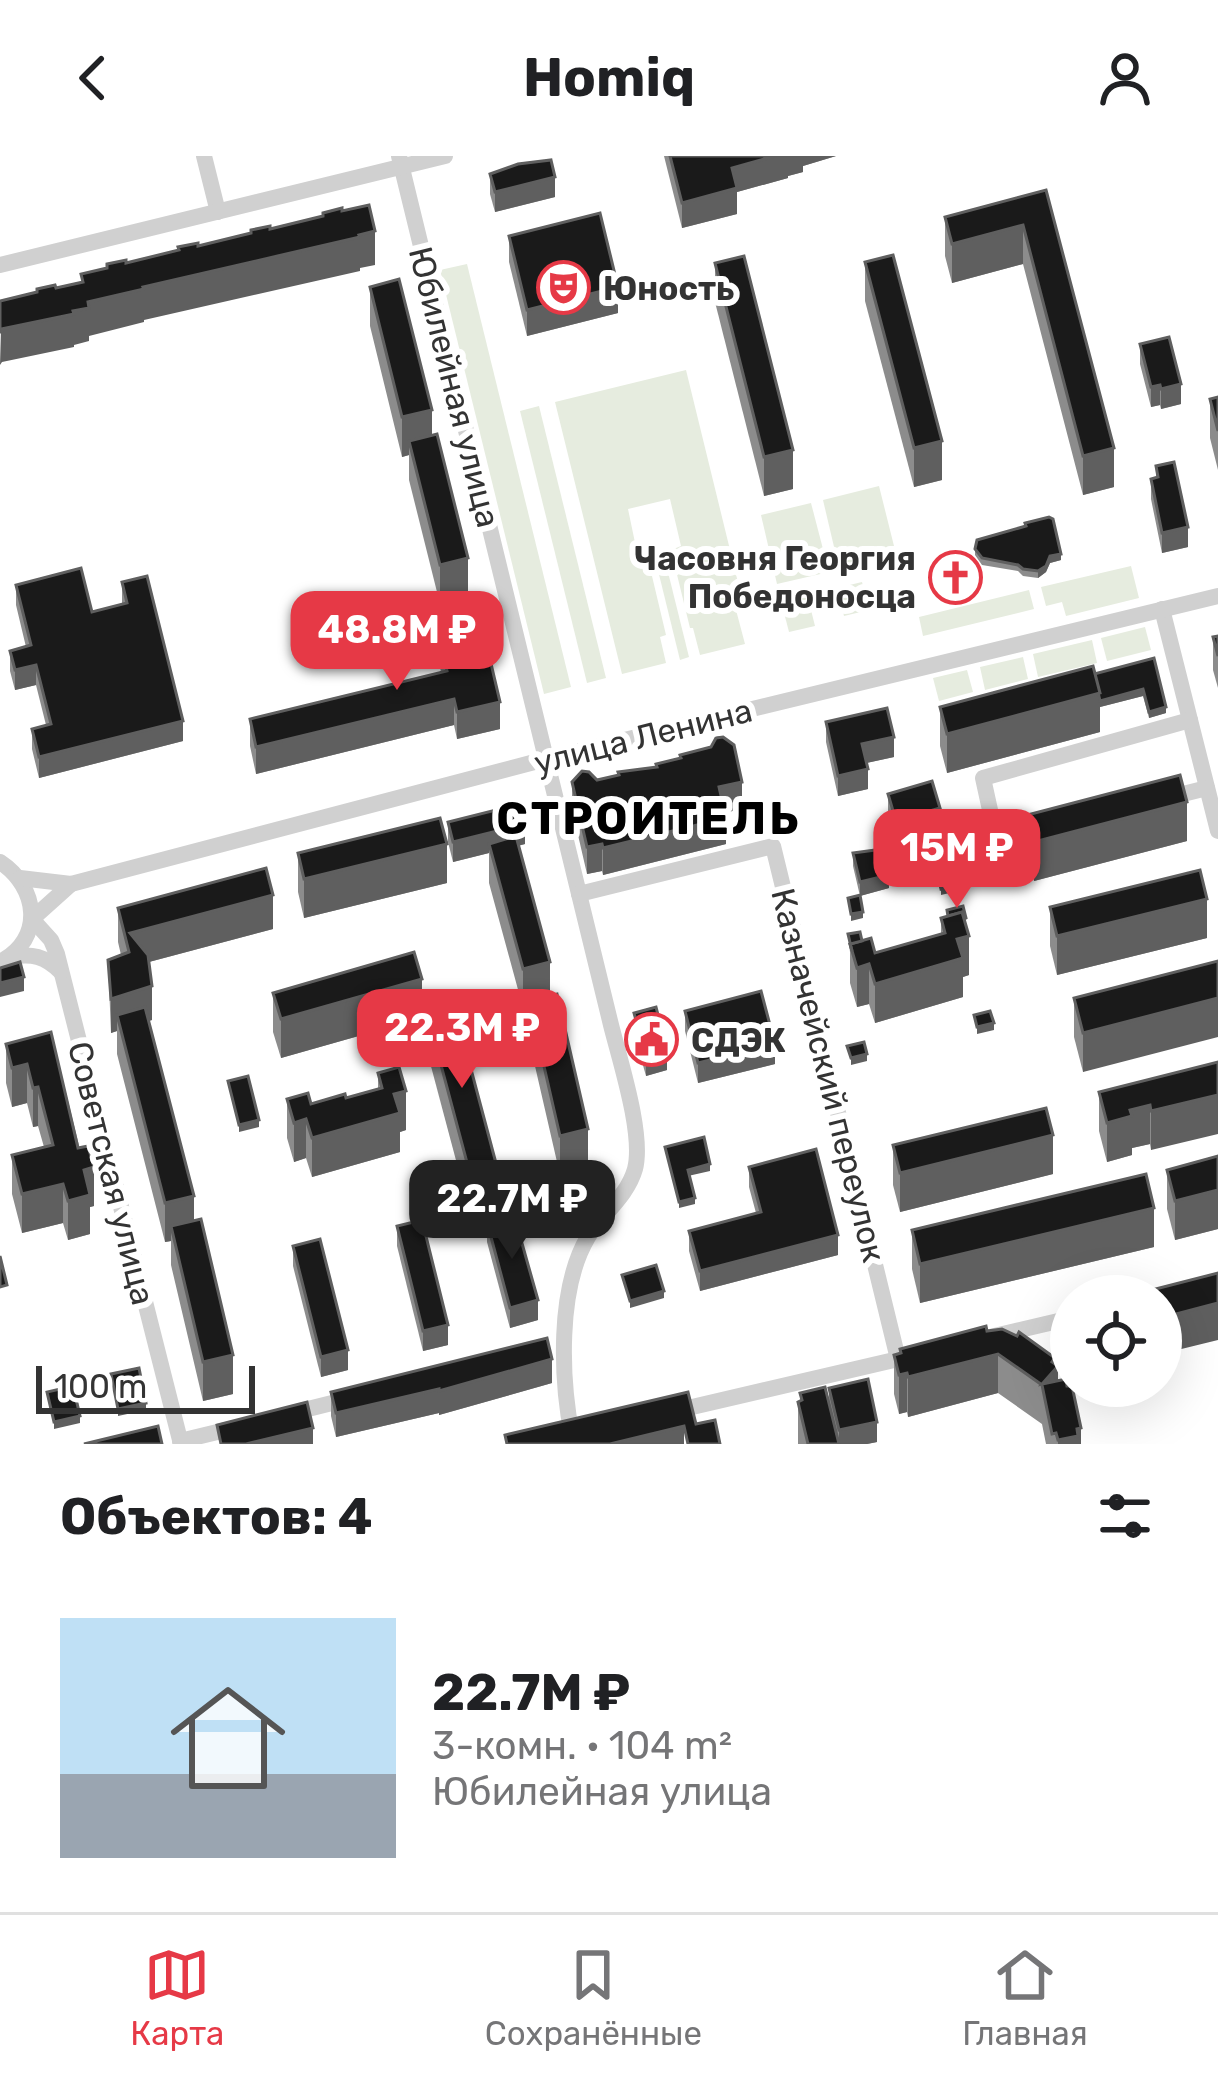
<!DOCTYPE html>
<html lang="ru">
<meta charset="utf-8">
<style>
:root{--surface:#fff;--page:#f6f6f6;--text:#202124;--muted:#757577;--line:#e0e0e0;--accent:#e63946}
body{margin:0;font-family:Rubik,sans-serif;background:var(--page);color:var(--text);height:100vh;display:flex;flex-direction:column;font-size:45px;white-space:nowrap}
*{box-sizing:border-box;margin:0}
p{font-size:39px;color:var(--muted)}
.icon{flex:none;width:66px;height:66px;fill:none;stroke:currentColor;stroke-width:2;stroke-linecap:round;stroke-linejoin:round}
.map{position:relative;height:1288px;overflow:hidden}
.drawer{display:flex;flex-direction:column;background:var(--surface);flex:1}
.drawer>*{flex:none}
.controls{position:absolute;left:1050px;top:1119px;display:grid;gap:24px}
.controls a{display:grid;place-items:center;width:132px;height:132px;border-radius:50%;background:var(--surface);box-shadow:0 12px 48px #0002;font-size:60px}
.scale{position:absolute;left:36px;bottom:30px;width:219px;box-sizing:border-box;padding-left:12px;border:6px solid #333;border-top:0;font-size:33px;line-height:42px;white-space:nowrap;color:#333;-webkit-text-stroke:9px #fff;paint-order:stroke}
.price{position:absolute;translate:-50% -102px;padding:0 27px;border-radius:24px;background:var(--accent);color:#fff;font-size:39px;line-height:78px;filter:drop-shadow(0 3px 6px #0008)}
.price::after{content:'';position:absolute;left:50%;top:72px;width:36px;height:27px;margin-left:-18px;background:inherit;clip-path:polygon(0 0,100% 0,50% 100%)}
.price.on{background:#222;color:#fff}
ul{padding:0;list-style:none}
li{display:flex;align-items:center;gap:36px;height:300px;padding:0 60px}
li span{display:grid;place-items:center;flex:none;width:336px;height:240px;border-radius:0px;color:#555}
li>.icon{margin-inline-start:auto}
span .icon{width:144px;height:144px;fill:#fffc;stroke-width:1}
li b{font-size:51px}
h2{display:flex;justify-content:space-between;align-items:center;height:144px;padding:0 60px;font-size:51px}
header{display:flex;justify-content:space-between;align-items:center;height:156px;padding:0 60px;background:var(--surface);font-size:54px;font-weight:700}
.menu{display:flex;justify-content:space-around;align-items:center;height:168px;border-top:3px solid var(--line);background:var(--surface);font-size:33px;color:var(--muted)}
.menu a{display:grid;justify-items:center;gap:6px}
.menu .on{color:var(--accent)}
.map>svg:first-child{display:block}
.green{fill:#e6ecdf}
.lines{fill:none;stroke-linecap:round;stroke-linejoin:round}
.minor{stroke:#d0d0d0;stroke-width:16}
.wall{fill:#8c8c8c}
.shaded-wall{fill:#5f5f5f}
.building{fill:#1a1a1a;stroke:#5f5f5f;stroke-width:3}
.labels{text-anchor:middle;stroke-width:12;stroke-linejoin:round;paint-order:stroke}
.poi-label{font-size:33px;font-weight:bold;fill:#333;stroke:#fff;text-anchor:start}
.street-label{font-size:33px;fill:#333;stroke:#fff}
.district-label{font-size:45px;font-weight:bold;letter-spacing:3px;fill:#000;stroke:#fff}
</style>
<header><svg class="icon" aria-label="back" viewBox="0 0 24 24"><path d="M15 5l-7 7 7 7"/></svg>Homiq<svg class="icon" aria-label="person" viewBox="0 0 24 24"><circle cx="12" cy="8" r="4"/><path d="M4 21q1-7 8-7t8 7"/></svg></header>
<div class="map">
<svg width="1218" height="1288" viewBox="0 0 1218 1288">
<rect width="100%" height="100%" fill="#fff"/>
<g class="green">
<path d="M467,108L571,531L544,538L440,114Z"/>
<path d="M686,214L744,451L736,454L745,488L700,499L693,472H690L671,394L681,390L670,343L628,353L638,401L647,399L666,479L660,481L666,507L622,518L555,246Z"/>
<path d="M539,250L606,522L587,527L520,255Z"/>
<path d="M879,330L896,398L839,412L823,344Z"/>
<path d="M811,347L829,416L777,428L761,359Z"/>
<path d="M663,396L689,501L680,504L654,398Z"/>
<path d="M1131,410L1139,442L1066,460L1062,446L1046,450L1041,431Z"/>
<path d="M862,426L869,454L844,460L837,432Z"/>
<path d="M1029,434L1034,453L923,480L919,461Z"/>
<path d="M807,438L815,470L789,476L781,445Z"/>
<path d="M1145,471L1151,494L1107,505L1101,482Z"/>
<path d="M1092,484L1097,507L1038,521L1033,498Z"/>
<path d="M1023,501L1028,523L985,534L980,511Z"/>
<path d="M967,514L973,536L939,545L933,522Z"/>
</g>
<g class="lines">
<g class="minor">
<path d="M204,0L218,56"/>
<path d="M399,0L611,869C620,905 644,979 635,1013C627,1041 602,1058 588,1081C557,1133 561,1223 572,1280"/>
<path d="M0,109L445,0"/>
<path d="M1162,453L1218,675"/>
<path d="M1167,642L1207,632"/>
<path d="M1044,675L997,686L983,622L1190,564"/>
<path d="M0,706C38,731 45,783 0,806"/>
<path d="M20,722L71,728L546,603L1218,440"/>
<path d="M71,728L32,763L51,784L57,798L181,1288"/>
<path d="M579,738L773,690L898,1203"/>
<path d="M10,801C32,797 45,800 61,816"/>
<path d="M990,1181L1071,1162"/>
<path d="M675,1255L907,1201"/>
<path d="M292,1257L348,1243"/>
<path d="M180,1285L238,1271"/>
</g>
</g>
<g class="wall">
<path d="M664,0H836L803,10V16L788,20V22L737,36V58L682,72Z"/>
<path d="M490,18L555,41L495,56L490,38Z"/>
<path d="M1046,34L1114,331L1083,339L1023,108L952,127L945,100V61Z"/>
<path d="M509,80L618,157L527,180L509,106Z"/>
<path d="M865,106L942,324L914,331L865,145Z"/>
<path d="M715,107L793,333L764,340L715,146Z"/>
<path d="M370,131L432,279L468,441L440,448L409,324V299L402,301L370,170Z"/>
<path d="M1140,188L1181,248L1161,253L1160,249L1151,251L1140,208Z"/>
<path d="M1218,241V314L1210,282V243Z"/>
<path d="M1156,310L1188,391L1162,397L1151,343V323L1156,322Z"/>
<path d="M975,393L1061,404L1050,407L1046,416L1038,422L1023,420L1018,415L982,409L975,399Z"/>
<path d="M122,426L183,585L39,622L32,593V573L46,569L36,529L15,534L10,515V495L26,491L16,449V429L92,456L122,448Z"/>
<path d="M438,476L500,573L457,583L454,569L256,618L250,590V563L441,516L438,502Z"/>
<path d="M1218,480V532L1213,514V481Z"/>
<path d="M1154,502L1166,557L1149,562L1143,540L1100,551V576L947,617L940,590V551L1094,518Z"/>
<path d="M826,566L894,601L866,607L868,633L838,640L826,586Z"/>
<path d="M597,624L742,653L725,656L726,688L603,719L602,715L587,718L572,653V626Z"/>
<path d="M888,638L940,672L896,685L888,658Z"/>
<path d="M1027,659L1187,685L1034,725L1027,698Z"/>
<path d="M448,666L525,688L518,690L588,1012L560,1019L529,884V851L523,852L489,727V697L453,706L448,686Z"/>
<path d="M298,697L447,727L304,762L298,736Z"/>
<path d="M853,697L889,732L860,740L853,710Z"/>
<path d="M1050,751L1207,782L1057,819L1050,790Z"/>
<path d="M118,752L273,773L149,806L152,864L148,865L233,1238L203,1245L171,1109V1085L165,1086L117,898V875L111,877L108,804L121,799L118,786Z"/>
<path d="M947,754L965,769L969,819L963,821V841L875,867L869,848L857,851L850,827V796L848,778L862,785L875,797L941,778V762L947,760Z"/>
<path d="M1218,805L1083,916L1074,881V842Z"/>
<path d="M273,837L422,862L281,902L273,876Z"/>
<path d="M685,855L775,908L698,927L685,875Z"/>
<path d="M634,857L667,914L646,920L634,877Z"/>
<path d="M428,860L497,1050L470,1057L428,899Z"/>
<path d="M51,876L94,1050L90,1051V1078L68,1084L63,1067L22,1077L12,1038V999L44,991L38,970L33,971L27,947L12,951L6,927V888Z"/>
<path d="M1218,906L1151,994L1150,988L1132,992V999L1107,1006L1099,975V936Z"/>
<path d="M378,917L406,974L400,976V996L312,1021L306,1002L294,1006L287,982V943L311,948L346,942L378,933Z"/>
<path d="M893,989L1053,1018L900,1056L893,1029Z"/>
<path d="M1218,1000V1073L1175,1084L1167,1053V1014Z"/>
<path d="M749,1011L838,1099L700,1135L689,1095V1075L756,1057L749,1031Z"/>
<path d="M487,1066L538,1164L510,1172L487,1086Z"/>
<path d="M397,1070L448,1189L423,1195L397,1090Z"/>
<path d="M912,1074L1154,1091L920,1147L912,1113Z"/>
<path d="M293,1090L348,1214L321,1221L293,1110Z"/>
<path d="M987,1175L1055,1208L1058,1225L1081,1288H1046L1042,1268L998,1237L908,1261L907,1256L899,1258L894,1238V1199Z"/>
<path d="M552,1227L439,1259V1257L336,1281L331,1260V1236Z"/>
<path d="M829,1232L877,1286L867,1288H798V1246L800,1245V1237L829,1249Z"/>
</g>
<g class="shaded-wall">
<path d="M775,0H836L803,10V16L788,20V22L737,36V58L682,72V47L732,12Z"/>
<path d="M555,21V41L495,56V36Z"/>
<path d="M1023,69V108L952,127V88Z"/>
<path d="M375,75V109L360,112V115L144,164V166L89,180V185L74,189V191L2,206L0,209L1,173L73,155L88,146L143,131Z"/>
<path d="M618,131V157L527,180V154Z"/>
<path d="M1181,228V248L1161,253V233Z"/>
<path d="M1160,229V249L1151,251V231Z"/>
<path d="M432,254V293L409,285V299L402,301V261Z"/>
<path d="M942,285V324L914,331V292Z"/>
<path d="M1114,292V331L1083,339V300Z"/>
<path d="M793,294V333L764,340V301Z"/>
<path d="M1188,371V391L1162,397V377Z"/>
<path d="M1061,398V404L1050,407L1046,416L1038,422V415L1050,400Z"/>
<path d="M468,402V441L440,448V409Z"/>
<path d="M36,509V529L15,534V514Z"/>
<path d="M1143,533V540L1100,551V576L947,617V578L1100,537Z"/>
<path d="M454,543V569L256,618V591Z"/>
<path d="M500,546V573L457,583V556Z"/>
<path d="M1166,551V557L1149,562V556Z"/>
<path d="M183,565V585L39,622V601Z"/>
<path d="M894,581V601L862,608V588Z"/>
<path d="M868,613V633L838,640V620Z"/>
<path d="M742,626V653L719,658V631Z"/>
<path d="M1187,646V685L1034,725V686Z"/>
<path d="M940,652V672L896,685V665Z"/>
<path d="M726,662V688L603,719V692Z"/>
<path d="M525,668V688L492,696L489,688V697L453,706V686Z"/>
<path d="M447,688V727L304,762V723Z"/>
<path d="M602,688V715L587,718V691Z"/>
<path d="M889,719V732L860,740V726Z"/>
<path d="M958,728V735L941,739V733Z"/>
<path d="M273,739V773L130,811V777Z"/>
<path d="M1207,743V782L1057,819V780Z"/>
<path d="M863,756V762L851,765V758Z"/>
<path d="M969,780V819L963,821V841L875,867V828L957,783Z"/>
<path d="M550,806V845H529V851L523,852V813Z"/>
<path d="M869,808V848L857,851V812Z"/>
<path d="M24,821V835L0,841V827Z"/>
<path d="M422,823V862L281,902V863Z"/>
<path d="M152,830V864L120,874L117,859V875L111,877V843Z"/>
<path d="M1218,842V881L1083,916V877Z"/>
<path d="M994,867V874L977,878V871Z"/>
<path d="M775,888V908L698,927V907Z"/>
<path d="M667,894V914L646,920V900Z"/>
<path d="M867,898V905L851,909V902Z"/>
<path d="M27,908V947L12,951V912Z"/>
<path d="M38,931V970L33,971V932Z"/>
<path d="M406,935V974L400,976V996L312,1021V982L394,938Z"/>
<path d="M1218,939V978L1151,994V955Z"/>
<path d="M1150,949V988L1132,992V999L1107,1006V967L1130,954Z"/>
<path d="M306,963V1002L294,1006V967Z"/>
<path d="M259,964V971L239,976V969Z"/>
<path d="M588,973V1012L560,1019V980Z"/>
<path d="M1053,979V1018L900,1056V1017Z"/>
<path d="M710,1008V1015L688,1020V1014Z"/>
<path d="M94,1011V1050L90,1051V1078L68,1084V1045L84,1014Z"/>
<path d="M497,1011V1050L470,1057V1018Z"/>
<path d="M63,1028V1067L22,1077V1038Z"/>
<path d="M1218,1034V1073L1175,1084V1045Z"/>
<path d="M194,1040V1079L171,1070V1085L165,1086V1047Z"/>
<path d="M695,1042V1048L679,1052V1046Z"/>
<path d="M1154,1052V1091L920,1147V1108Z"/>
<path d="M838,1079V1099L700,1135V1115Z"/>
<path d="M664,1135V1142L630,1152V1145Z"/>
<path d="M538,1144V1164L510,1172V1152Z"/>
<path d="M1218,1147V1184L1161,1198V1162Z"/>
<path d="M448,1169V1189L423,1195V1175Z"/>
<path d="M348,1194V1214L321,1221V1201Z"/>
<path d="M998,1198V1237L908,1261V1221Z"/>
<path d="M233,1199V1238L203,1245V1206Z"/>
<path d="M1055,1202V1214L1058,1210V1249L1042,1228Z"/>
<path d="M552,1203V1227L439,1259V1235Z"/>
<path d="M907,1217V1256L899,1258V1219Z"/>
<path d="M439,1233V1257L336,1281V1257Z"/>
<path d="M146,1247V1254L118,1260V1253Z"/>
<path d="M80,1260V1267L54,1273V1266Z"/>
<path d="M877,1266V1286L867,1288H839V1274Z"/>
<path d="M684,1270V1288H610Z"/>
<path d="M313,1272V1288H246Z"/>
<path d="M1081,1272V1288H1058V1284Z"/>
</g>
<g class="building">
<path d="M670,0H775L732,12L737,32L682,47Z"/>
<path d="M551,4L555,21L495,36L490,18L518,8Z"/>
<path d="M1046,34L1114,292L1083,300L1023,69L952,88L945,61Z"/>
<path d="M369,49L375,75L359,79L360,81L143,131L144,133L88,146L89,152L73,155L74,158L1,173L2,175L0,176V145L37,136V133L55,129L56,132L83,126L81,118L107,112V108L126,104V107L179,94L178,91L198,87V90L251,77V74L270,70V73L323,60V57L342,52V55Z"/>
<path d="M600,57L618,131L527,154L509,80Z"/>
<path d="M893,99L942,285L914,292L865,106Z"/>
<path d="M744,100L793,294L764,301L715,107Z"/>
<path d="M399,123L432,254L402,261L370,131Z"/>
<path d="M1169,181L1181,228L1161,233L1160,229L1151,231L1140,188Z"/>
<path d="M1218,241V275L1210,243Z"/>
<path d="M437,278L468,402L440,409L409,285Z"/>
<path d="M1174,306L1188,371L1162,377L1151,323L1158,321L1156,310Z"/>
<path d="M1049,361L1053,363L1061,398L1050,400L1046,410L1038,415L1023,413L1018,409L982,402L975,393L977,384L1026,370L1025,367Z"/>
<path d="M81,412L92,456L127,447L122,426L147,420L183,565L39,601L32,573L51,568L36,509L15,514L10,495L31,489L16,429Z"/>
<path d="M481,465L500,546L457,556L454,543L256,591L250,563L447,515L438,476Z"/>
<path d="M1218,480V500L1213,481Z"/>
<path d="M1154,502L1166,551L1149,556L1143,533L1100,545L1094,518Z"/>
<path d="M1093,510L1100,537L947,578L940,551Z"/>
<path d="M887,552L894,581L862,588L868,613L838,620L826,566Z"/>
<path d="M723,581L734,589L742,626L719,631L726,662L603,692L602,688L587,691L572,626L582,615L589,616L597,624L619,619L618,616L657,611L656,608L681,602L680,599L711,591L716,582Z"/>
<path d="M1180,619L1187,646L1034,686L1027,659Z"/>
<path d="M932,625L940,652L896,665L888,638Z"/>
<path d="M520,648L525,668L453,686L448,666Z"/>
<path d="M440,662L447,688L304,723L298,697Z"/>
<path d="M516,680L550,806L523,813L489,688Z"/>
<path d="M883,693L889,719L860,726L853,697Z"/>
<path d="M266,712L273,739L130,777L148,799L152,830L111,843L108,804L129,796L118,752Z"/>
<path d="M1200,714L1207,743L1057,780L1050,751Z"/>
<path d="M955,717L958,728L941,733L938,721Z"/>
<path d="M860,739L863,756L851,758L848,742Z"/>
<path d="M963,750L966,762L964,763L962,756L948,760L947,754Z"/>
<path d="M962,756L969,780L957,783L963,802L875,828L869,808L857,812L850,788L871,782L875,797L945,777L941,762Z"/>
<path d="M860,776L862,785L850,788L852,795L848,778Z"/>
<path d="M414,796L422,823L281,863L273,837Z"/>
<path d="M1218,805V842L1083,877L1074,842Z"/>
<path d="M20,806L24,821L0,827V812Z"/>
<path d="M761,835L775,888L698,907L685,855Z"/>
<path d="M557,838L588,973L560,980L529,845Z"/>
<path d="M145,851L194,1040L165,1047L117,859Z"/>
<path d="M656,851L667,894L646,900L634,857Z"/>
<path d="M455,853L497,1011L470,1018L428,860Z"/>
<path d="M990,855L994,867L977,871L974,859Z"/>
<path d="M51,876L78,992L88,990L94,1011L84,1014L90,1039L68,1045L63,1028L22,1038L12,999L53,989L38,931L33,932L27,908L12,912L6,888Z"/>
<path d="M864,886L867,898L851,902L847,890Z"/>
<path d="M1218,906V939L1151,955L1150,949L1130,954L1132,960L1107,967L1099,936Z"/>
<path d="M399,911L406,935L394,938L400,957L312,982L306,963L294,967L287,943L308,937L311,948L345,938L346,942L382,932L378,917Z"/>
<path d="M248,920L259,964L239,969L228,925Z"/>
<path d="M1046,952L1053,979L900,1017L893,989Z"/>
<path d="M704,981L710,1008L688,1014L695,1042L679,1046L665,991Z"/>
<path d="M816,993L838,1079L700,1115L689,1075L761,1056L749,1011Z"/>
<path d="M1218,1000V1034L1175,1045L1167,1014Z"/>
<path d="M1146,1018L1154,1052L920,1108L912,1074Z"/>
<path d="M514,1059L538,1144L510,1152L487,1066Z"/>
<path d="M201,1063L233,1199L203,1206L171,1070Z"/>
<path d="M422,1064L448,1169L423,1175L397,1070Z"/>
<path d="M320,1083L348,1194L321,1201L293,1090Z"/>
<path d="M0,1100L7,1129L0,1131Z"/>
<path d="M656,1109L664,1135L630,1145L622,1119Z"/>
<path d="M1218,1117V1147L1161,1162V1140H1137L1136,1138Z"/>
<path d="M986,1170L987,1175L1002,1173L1017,1180L1019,1176L1055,1202L1052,1206L1058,1210L1042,1228L1066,1223L1067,1230H1072L1081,1272L1077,1273L1078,1280L1058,1284L1056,1277L1052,1278L1042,1229L998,1198L908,1221L907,1217L899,1219L894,1199L901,1197L900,1193Z"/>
<path d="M547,1182L552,1203L439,1235V1233L336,1257L331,1236Z"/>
<path d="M139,1212L146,1247L118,1253L111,1218Z"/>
<path d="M868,1223L877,1266L839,1274L829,1232Z"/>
<path d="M73,1230L80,1260L54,1266L47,1236Z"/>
<path d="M825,1231L839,1288H808L798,1246L802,1244L800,1237Z"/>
<path d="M688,1236L696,1268L715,1264L720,1288H688L684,1270L610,1288H507L505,1279Z"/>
<path d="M307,1246L313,1272L246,1288H221L217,1269Z"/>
<path d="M158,1270L162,1288H84Z"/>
</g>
<defs>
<symbol id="theatre-ring" viewBox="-11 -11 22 22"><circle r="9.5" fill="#fff" stroke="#e63946" stroke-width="1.5"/><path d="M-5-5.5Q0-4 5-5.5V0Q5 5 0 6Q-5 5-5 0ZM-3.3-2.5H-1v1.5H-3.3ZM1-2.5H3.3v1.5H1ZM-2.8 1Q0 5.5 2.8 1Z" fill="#e63946"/></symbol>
<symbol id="church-ring" viewBox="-11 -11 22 22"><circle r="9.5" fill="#fff" stroke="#e63946" stroke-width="1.5"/><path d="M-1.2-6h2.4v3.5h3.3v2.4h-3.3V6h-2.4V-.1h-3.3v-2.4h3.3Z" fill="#e63946"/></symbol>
<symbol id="civic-ring" viewBox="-11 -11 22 22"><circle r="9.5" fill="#fff" stroke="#e63946" stroke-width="1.5"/><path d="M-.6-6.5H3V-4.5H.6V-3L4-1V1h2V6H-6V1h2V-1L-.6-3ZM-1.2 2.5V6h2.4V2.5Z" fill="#e63946"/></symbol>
</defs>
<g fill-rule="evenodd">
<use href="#theatre-ring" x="534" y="102" width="59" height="59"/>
<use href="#church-ring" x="926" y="392" width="59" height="59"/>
<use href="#civic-ring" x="622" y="854" width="59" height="59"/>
</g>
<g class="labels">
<g class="poi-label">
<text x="603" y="144">Юность</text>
<text x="916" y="414" text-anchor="end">Часовня Георгия<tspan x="916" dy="38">Победоносца</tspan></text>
<text x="691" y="896">СДЭК</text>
</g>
<g class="street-label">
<text transform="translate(455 231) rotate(76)" y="12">Юбилейная улица</text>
<text transform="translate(643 580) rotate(-14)" y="12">улица Ленина</text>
<text transform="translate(829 919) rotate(76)" y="12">Казначейский переулок</text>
<text transform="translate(112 1017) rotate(76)" y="12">Советская улица</text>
</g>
<g class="district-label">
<text x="649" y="678">СТРОИТЕЛЬ</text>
</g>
</g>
</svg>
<div class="controls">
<a><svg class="icon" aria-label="locate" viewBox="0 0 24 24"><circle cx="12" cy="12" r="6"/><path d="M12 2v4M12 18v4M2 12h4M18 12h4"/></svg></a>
</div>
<div class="scale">100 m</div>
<b class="price" style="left:397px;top:537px">48.8M ₽</b>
<b class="price" style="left:957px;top:755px">15M ₽</b>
<b class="price" style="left:462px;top:935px">22.3M ₽</b>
<b class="price on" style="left:512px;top:1106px">22.7M ₽</b>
</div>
<section class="drawer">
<h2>Объектов: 4<svg class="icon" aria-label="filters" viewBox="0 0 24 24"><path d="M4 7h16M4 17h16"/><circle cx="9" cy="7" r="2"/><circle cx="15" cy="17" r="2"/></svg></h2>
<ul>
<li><span style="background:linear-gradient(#bfe0f5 65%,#9aa5b1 0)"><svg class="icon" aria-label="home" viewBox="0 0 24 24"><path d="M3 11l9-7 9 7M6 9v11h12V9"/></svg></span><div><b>22.7M ₽</b><p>3-комн. · 104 m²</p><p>Юбилейная улица</p></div></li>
</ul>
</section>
<nav class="menu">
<a class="on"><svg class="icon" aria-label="map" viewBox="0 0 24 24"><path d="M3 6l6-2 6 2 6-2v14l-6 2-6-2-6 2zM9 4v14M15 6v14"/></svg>Карта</a>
<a><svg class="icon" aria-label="saved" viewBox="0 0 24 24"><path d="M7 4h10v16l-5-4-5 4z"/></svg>Сохранённые</a>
<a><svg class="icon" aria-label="home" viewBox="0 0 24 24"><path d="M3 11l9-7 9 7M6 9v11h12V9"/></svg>Главная</a>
</nav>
